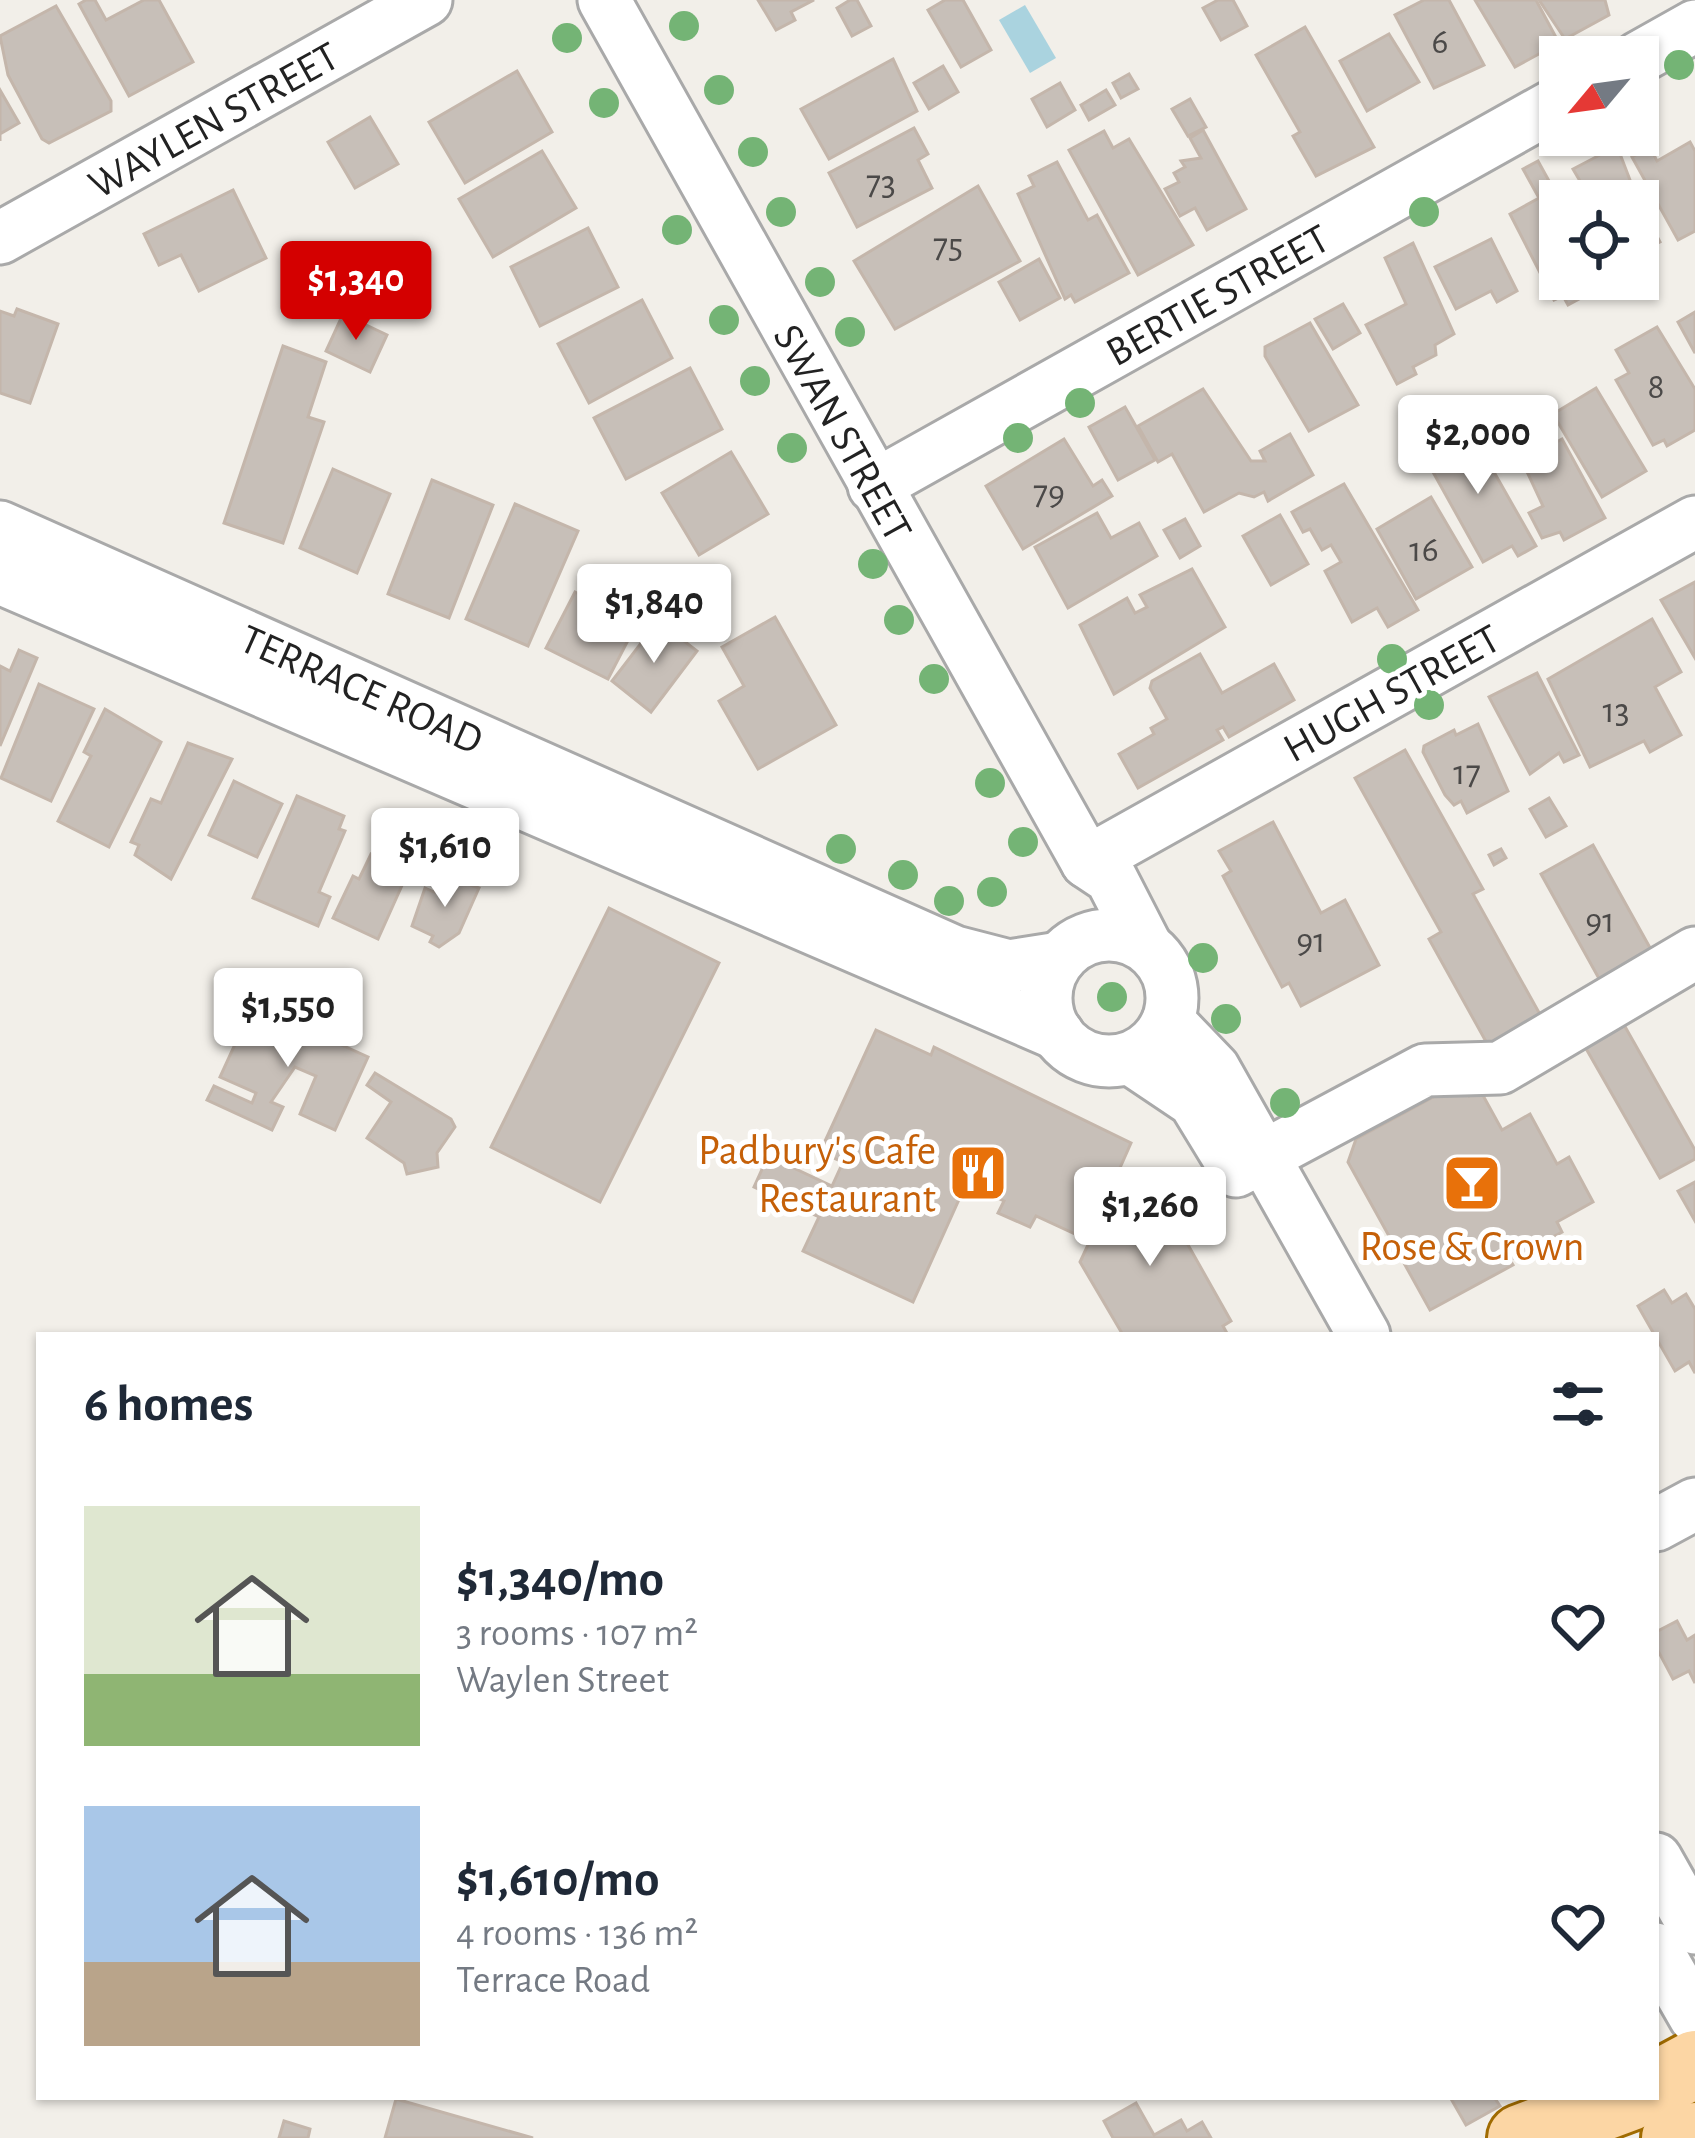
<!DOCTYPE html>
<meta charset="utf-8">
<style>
:root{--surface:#fff;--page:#f2f2f3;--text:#1f2937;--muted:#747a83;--accent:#d40000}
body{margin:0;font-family:"Alegreya Sans",sans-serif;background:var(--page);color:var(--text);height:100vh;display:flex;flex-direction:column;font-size:45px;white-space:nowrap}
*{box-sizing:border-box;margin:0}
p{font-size:39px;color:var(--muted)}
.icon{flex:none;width:66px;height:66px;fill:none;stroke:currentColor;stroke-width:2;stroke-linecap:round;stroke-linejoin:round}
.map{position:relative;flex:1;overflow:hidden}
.drawer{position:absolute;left:36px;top:1332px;width:1623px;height:768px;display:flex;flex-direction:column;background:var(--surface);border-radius:0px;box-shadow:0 3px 9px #0004}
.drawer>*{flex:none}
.needle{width:78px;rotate:241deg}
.fabs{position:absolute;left:1539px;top:36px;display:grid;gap:24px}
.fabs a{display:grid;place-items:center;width:120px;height:120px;border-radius:0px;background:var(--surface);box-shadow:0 3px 9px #0004;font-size:60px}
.price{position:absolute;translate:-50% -102px;padding:0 27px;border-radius:12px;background:#fff;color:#222;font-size:39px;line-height:78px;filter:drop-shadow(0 3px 6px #0008)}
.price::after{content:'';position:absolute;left:50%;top:72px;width:36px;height:27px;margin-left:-18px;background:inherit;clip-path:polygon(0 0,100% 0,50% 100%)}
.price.current{background:var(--accent);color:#fff}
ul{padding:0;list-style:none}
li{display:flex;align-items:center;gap:36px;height:300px;padding:0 48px}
li span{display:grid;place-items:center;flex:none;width:336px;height:240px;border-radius:0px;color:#555}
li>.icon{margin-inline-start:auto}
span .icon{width:144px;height:144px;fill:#fffc;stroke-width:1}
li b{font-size:51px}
h2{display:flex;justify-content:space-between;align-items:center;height:144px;padding:0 48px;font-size:51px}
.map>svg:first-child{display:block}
.water{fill:#aad3df}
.building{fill:#c7bfb8;stroke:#c4b6ab;stroke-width:3}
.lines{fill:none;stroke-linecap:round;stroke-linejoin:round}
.minor-casing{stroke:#a9a9a9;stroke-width:57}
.major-casing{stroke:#a06b00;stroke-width:72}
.minor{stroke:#fff;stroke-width:51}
.major{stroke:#fcd6a4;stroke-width:66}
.tree{fill:#74b475}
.labels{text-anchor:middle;stroke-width:10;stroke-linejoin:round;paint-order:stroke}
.number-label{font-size:36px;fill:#4b4948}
.street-label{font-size:42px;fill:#222;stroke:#fff}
.food-label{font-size:42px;fill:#c56008;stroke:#fff;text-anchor:end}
</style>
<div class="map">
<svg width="1695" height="2138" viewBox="0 0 1695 2138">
<rect width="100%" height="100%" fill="#f2efe9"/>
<path class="water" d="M1025,5L1056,58L1030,73L999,20Z"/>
<g class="building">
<path d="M86,0H95L106,20L144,0H159L193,62L129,96L79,4Z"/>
<path d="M758,0H814L791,12L795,20L776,30Z"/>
<path d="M850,0H857L871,26L852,36L837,8Z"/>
<path d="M945,0H963L991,50L961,67L928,10Z"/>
<path d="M1218,0H1233L1247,26L1221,40L1203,8Z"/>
<path d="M1424,0H1449L1484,65L1434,88L1395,15Z"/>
<path d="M1475,0H1536L1559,43L1515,67Z"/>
<path d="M1539,0H1605L1609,15L1565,39Z"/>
<path d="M56,6L111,101V111L49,143L42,139L8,75L0,36Z"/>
<path d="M1305,27L1374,147L1316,176L1293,136L1300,132L1256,55Z"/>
<path d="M1389,34L1419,82L1367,111L1340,61Z"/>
<path d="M893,59L917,111L829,159L801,109Z"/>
<path d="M943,66L958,92L929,109L914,83Z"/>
<path d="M517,71L552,132L465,183L429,122Z"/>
<path d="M1129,74L1138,89L1121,98L1113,83Z"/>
<path d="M1060,83L1075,110L1047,127L1032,99Z"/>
<path d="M0,90L19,123L0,134V141Z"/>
<path d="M1106,90L1115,105L1089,120L1081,105Z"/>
<path d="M1190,99L1206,127L1188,136L1172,109Z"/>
<path d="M370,117L398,164L355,188L328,142Z"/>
<path d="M914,128L928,154L918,160L932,188L857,227L829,173Z"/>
<path d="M1203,130L1246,209L1207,230L1195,208L1180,216L1165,189L1179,182L1174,173L1185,167L1181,161L1201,158L1190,138Z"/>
<path d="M1104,131L1113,148L1129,139L1193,245L1138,275L1069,150Z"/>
<path d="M1690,142L1695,151V231L1678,240L1632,157L1650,147L1657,161Z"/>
<path d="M1617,146L1638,201H1572L1566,189L1580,181L1573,169Z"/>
<path d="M542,151L576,208L493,257L459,199Z"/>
<path d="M1538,161L1560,201V279H1598L1601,287L1568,305L1563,296L1554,300L1510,214L1539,198L1523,169Z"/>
<path d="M1057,162L1088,220L1097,215L1129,273L1075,302L1071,295L1065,299L1018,194L1034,186L1029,176Z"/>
<path d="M978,186L1020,261L895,329L854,261Z"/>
<path d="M233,190L266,258L199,291L181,255L159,265L144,234Z"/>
<path d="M1638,201L1660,242L1638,254Z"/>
<path d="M588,228L618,287L540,326L511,267Z"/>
<path d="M1491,239L1517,291L1497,302L1491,291L1456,309L1435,267Z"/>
<path d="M1413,243L1454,334L1435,345L1436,355L1413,367L1416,374L1397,384L1366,325L1406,304L1385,258Z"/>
<path d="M1039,259L1060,298L1020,320L999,282Z"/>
<path d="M642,300L672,358L589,403L558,344Z"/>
<path d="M1343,304L1360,333L1333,349L1315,319Z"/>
<path d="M17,309L58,324L30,403L0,393V311L14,316Z"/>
<path d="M1695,312V353L1678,322Z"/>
<path d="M343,314L387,335L370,372L326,351Z"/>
<path d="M1310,323L1358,405L1309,431L1265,356V347Z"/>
<path d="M1657,327L1695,389V430L1667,446L1664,440L1653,445L1616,380L1629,373L1616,350Z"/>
<path d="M283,346L326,362L308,417L324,422L283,543L224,523Z"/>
<path d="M690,368L722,429L626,479L594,418Z"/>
<path d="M1596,388L1646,471L1602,497L1553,414Z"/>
<path d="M1203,389L1251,461H1265L1260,451L1290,434L1313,475L1268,501L1264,492L1254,497L1239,493L1204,512L1172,454L1158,462L1138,426Z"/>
<path d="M1125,407L1155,460L1118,480L1089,427Z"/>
<path d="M1469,428L1536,546L1518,556L1512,546L1483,562L1423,454Z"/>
<path d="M1064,439L1093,486L1102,480L1112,496L1023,549L986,486Z"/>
<path d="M1562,439L1605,518L1564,540L1560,532L1542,538L1529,513L1543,506L1522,461Z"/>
<path d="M731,452L768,514L699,555L662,493Z"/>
<path d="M333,469L390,494L357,573L300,548Z"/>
<path d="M432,480L493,505L449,618L388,594Z"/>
<path d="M1344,484L1418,610L1388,627L1377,608L1352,622L1325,571L1341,562L1331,545L1322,550L1310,529L1303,532L1292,512Z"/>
<path d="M1431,497L1472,567L1416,599L1377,529Z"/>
<path d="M515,504L578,531L528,646L466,619Z"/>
<path d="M1097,513L1111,538L1139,523L1157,556L1068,608L1035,547Z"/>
<path d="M1280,515L1308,564L1271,585L1243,536Z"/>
<path d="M1185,519L1200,546L1180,558L1164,530Z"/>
<path d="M1192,569L1225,627L1114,694L1080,625L1127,598L1135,613L1147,607L1140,595Z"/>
<path d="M1695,582V658L1661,600Z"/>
<path d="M575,592L637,623L608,679L546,648Z"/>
<path d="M775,617L836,725L758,769L719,701L744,686L722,647Z"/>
<path d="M1652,619L1681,672L1655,687L1681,735L1650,752L1644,741L1590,767L1548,679Z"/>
<path d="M658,621L697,651L651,712L612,681Z"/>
<path d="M19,650L37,658L0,746V666L10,671Z"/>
<path d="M1200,654L1222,693L1274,664L1294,700L1229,737L1223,727L1217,730L1223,740L1138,788L1119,754L1154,734L1151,728L1167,719L1150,688L1152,681Z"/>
<path d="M1537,673L1579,755L1564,762L1559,753L1530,774L1489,697Z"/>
<path d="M39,684L94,709L51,801L1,778Z"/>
<path d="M105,709L161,742L109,847L58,821L91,756L84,752Z"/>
<path d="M1478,724L1508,791L1467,813L1461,801L1454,805L1445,795L1423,752L1424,746L1454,730L1456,735Z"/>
<path d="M188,743L232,759L171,879L135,855L139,845L131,842L151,799L161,803Z"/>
<path d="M1405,750L1483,889L1473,894L1547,1027L1494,1056L1429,939L1441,932L1355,778Z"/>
<path d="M234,781L282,804L257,857L209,835Z"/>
<path d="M297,796L344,816L339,829L345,831L319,892L330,897L318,926L253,898Z"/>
<path d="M1549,798L1566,826L1546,837L1530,809Z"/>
<path d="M1273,822L1321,913L1345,900L1379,965L1301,1006L1289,983L1282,987L1223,876L1231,871L1219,851Z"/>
<path d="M1593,845L1659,964L1607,993L1541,874Z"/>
<path d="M1501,849L1506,858L1494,865L1489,855Z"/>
<path d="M371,854L408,872L378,939L333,918L353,876L359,879Z"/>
<path d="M442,875L479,888L459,933L439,947L430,942L433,936L412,926L425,888L434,892Z"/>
<path d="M609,908L719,963L600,1202L491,1147Z"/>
<path d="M253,1005L368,1057L335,1130L300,1114L316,1076L295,1067L271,1102L283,1107L272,1130L207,1100L214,1086L252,1103L256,1093L220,1077Z"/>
<path d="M1615,1009L1695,1150V1159L1660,1178L1576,1031Z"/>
<path d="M876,1030L931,1055L934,1047L1131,1143L1088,1240L1036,1216L1030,1227L998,1213L1004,1201L966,1184L913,1302L803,1251L819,1217L754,1187L768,1156L832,1186L843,1162L820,1152Z"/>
<path d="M375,1073L451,1119L455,1127L437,1153L438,1167L407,1174L404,1163L367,1138L391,1102L367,1085Z"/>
<path d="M1461,1082L1469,1096L1480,1090L1502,1130L1530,1114L1557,1164L1569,1157L1593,1202L1557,1222L1562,1232L1510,1260L1513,1265L1430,1310L1348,1162L1356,1139Z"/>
<path d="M1148,1174L1231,1321L1223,1326L1228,1335H1123L1080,1262L1115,1187Z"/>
<path d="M1695,1182V1221L1678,1191Z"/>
<path d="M1664,1290L1672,1303L1686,1294L1695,1309V1373L1689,1362L1675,1371L1638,1306Z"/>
<path d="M1677,1621L1687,1640L1695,1635V1683L1689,1671L1673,1679L1656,1647V1632Z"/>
<path d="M1450,2097H1494L1500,2106L1466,2125Z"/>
<path d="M396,2099L533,2138H385Z"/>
<path d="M1136,2103L1154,2135L1181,2120L1187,2131L1202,2122L1211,2138H1113L1104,2121Z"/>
<path d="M284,2121L310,2129L308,2138H279Z"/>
</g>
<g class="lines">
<defs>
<g id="minor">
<path d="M604,0L1087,862L1111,878L1146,946"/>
<path d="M1638,58L1695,26"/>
<path d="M0,238L426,0"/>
<path d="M874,486L1560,102"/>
<path d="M0,527L955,952L1009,966L1060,958"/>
<path d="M0,578L1058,1034"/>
<path d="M1087,862L1695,522"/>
<circle cx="1109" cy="998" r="63"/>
<path d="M1168,1021L1214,1069L1364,1335"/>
<path d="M1130,1058L1194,1101L1227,1155"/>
<path d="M1236,1171L1425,1070L1500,1068L1695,953"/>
<path d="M1656,1525L1695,1504"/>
<path d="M1656,1859L1695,1928"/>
<path d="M1656,1949L1695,2017"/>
</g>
<g id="major">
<path d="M1656,2085L1695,2064"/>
<path d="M1521,2138L1630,2097"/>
<path d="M1675,2138L1695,2136"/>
</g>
</defs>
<use href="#minor" class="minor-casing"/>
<use href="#major" class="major-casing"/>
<use href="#minor" class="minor"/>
<use href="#major" class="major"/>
</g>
<g class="tree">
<circle cx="684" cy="26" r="15"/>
<circle cx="567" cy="38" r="15"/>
<circle cx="1679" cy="65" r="15"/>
<circle cx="719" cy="90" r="15"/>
<circle cx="604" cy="103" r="15"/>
<circle cx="753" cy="152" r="15"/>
<circle cx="781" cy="212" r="15"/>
<circle cx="1424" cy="212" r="15"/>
<circle cx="677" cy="230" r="15"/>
<circle cx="820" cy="282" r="15"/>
<circle cx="724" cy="320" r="15"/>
<circle cx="850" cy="332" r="15"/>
<circle cx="755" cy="381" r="15"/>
<circle cx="1080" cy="403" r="15"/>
<circle cx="1018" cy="438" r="15"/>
<circle cx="792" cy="448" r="15"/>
<circle cx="873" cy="564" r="15"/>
<circle cx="899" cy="620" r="15"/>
<circle cx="1392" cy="659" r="15"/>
<circle cx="934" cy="679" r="15"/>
<circle cx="1429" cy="705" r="15"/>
<circle cx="990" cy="783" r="15"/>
<circle cx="1023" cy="842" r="15"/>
<circle cx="841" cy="849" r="15"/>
<circle cx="903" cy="875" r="15"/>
<circle cx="992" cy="892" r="15"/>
<circle cx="949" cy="901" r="15"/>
<circle cx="1203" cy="958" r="15"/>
<circle cx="1112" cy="997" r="15"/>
<circle cx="1226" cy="1019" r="15"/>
<circle cx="1285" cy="1103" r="15"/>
</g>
<defs>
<symbol id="restaurant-square" viewBox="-11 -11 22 22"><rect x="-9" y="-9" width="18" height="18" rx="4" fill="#e8710a" stroke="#fff"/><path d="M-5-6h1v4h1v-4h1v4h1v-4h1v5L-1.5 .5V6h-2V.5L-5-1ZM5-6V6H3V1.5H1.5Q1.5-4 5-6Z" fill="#fff"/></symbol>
<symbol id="bar-square" viewBox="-11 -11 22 22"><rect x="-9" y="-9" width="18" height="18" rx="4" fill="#e8710a" stroke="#fff"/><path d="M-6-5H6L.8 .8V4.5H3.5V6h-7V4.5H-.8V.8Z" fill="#fff"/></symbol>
</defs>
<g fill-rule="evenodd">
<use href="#restaurant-square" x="945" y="1140" width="66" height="66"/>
<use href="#bar-square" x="1439" y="1150" width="66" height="66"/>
</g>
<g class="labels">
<g class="number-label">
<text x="1440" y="53">6</text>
<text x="881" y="194">73</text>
<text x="948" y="257">75</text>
<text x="1656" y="398">8</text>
<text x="1049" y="504">79</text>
<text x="1424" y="561">16</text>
<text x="1616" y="722">13</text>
<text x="1467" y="784">17</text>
<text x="1600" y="932">91</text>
<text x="1311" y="952">91</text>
</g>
<g class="street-label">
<text transform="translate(213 119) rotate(-29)" y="15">WAYLEN STREET</text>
<text transform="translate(1217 294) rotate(-29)" y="15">BERTIE STREET</text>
<text transform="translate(844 432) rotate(61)" y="15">SWAN STREET</text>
<text transform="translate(362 688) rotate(24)" y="15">TERRACE ROAD</text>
<text transform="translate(1391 692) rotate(-29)" y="15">HUGH STREET</text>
</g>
<g class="food-label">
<text x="936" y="1164">Padbury's Cafe<tspan x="936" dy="48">Restaurant</tspan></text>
<text x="1472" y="1260" text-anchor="middle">Rose &amp; Crown</text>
</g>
</g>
</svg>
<div class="fabs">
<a><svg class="needle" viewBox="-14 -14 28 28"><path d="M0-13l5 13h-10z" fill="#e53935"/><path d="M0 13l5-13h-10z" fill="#747a83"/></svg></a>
<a><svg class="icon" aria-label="locate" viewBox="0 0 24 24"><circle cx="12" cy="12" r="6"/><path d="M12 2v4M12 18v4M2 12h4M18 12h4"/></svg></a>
</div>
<b class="price current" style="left:356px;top:343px">$1,340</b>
<b class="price" style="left:1478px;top:497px">$2,000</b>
<b class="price" style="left:654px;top:666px">$1,840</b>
<b class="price" style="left:445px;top:910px">$1,610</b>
<b class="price" style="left:288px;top:1070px">$1,550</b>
<b class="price" style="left:1150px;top:1269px">$1,260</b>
<section class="drawer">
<h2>6 homes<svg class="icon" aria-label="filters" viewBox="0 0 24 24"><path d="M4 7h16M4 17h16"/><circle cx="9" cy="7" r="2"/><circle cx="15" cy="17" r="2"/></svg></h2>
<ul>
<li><span style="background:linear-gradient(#dfe7d0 70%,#8fb573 0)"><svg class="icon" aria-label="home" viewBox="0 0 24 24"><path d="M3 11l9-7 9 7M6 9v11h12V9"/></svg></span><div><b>$1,340/mo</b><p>3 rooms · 107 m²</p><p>Waylen Street</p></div><svg class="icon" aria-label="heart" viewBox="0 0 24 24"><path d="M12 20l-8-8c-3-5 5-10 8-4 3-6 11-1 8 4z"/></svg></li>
<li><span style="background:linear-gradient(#a9c7e8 65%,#b9a48a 0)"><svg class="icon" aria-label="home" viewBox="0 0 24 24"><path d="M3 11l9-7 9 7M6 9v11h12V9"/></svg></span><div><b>$1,610/mo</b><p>4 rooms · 136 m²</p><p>Terrace Road</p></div><svg class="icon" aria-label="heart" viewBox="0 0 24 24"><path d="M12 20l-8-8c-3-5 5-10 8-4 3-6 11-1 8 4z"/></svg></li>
</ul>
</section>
</div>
